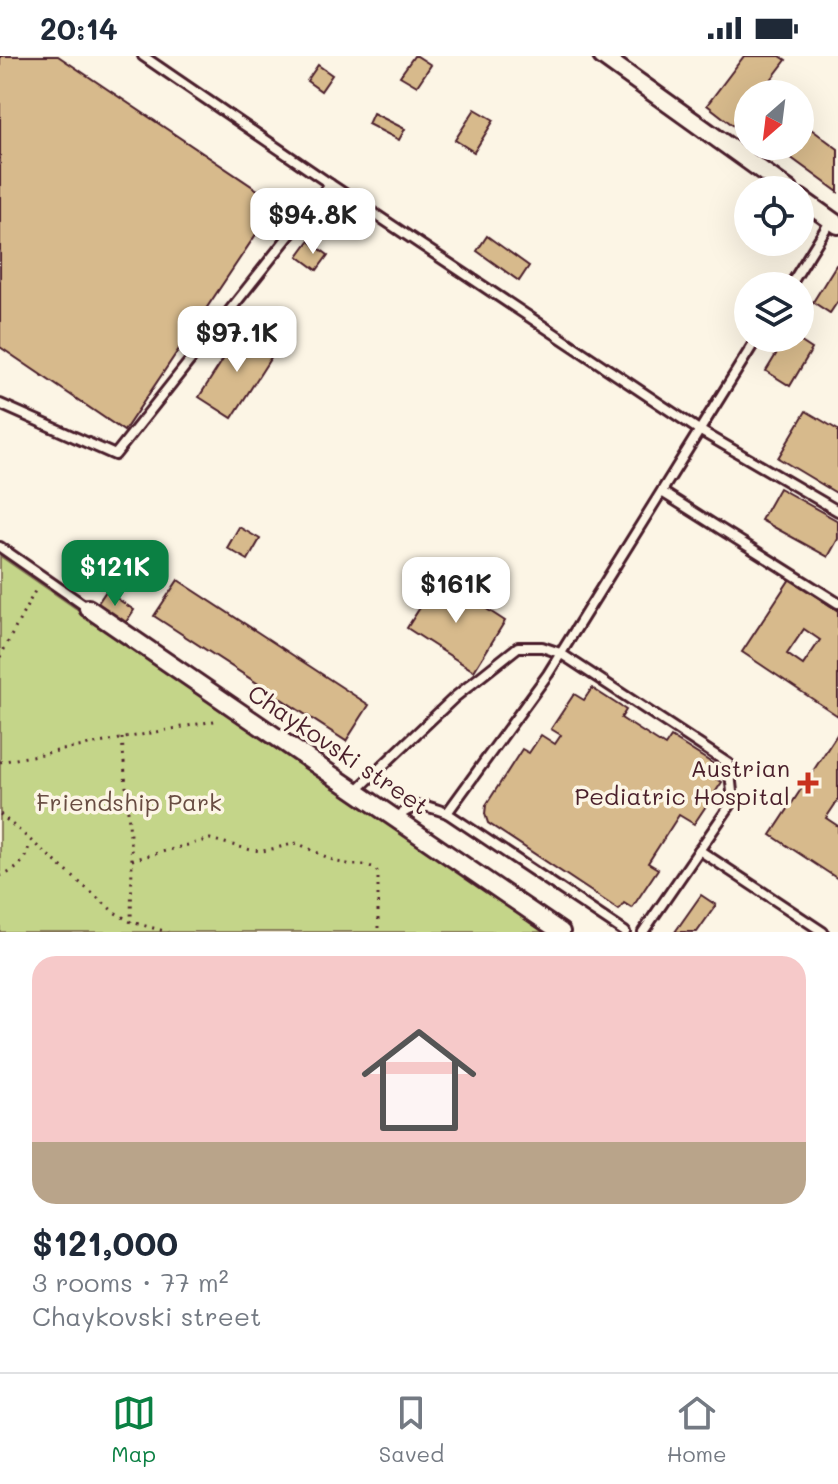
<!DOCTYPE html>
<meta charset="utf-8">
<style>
:root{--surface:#fff;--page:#f2f2f3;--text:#1f2937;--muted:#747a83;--line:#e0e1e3;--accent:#0b8043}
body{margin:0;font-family:Mali,sans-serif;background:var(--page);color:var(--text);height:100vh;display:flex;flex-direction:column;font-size:30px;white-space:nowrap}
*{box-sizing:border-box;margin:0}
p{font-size:26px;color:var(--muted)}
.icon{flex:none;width:44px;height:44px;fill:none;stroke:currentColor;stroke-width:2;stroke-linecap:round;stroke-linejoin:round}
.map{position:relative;height:876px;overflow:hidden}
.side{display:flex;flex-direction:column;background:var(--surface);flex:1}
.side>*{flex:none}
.needle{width:52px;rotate:208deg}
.tools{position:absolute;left:734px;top:24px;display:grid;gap:16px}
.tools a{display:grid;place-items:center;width:80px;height:80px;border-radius:50%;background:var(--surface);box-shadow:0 8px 32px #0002;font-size:40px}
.price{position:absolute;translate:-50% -68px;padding:0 18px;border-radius:16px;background:#fff;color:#222;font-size:26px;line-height:52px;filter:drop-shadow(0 2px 4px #0008)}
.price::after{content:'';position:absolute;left:50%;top:48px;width:24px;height:18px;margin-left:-12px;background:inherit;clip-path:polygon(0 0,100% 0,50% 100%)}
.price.on{background:var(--accent);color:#fff}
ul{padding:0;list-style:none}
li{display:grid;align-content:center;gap:16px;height:424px;padding:0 32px}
li span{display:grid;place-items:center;height:248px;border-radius:24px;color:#555}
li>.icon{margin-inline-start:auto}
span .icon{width:144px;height:144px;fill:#fffc;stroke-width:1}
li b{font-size:34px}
.status{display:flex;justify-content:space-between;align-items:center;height:56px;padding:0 40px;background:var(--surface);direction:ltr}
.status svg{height:22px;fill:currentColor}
.menu{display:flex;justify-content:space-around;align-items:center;height:112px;border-top:2px solid var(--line);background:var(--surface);font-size:22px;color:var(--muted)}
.menu a{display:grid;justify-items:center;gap:4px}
.menu .on{color:var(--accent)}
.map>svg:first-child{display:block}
.green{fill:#c4d589;stroke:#877a5a;stroke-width:2}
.building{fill:#d7ba8c;stroke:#4a1f2b;stroke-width:2;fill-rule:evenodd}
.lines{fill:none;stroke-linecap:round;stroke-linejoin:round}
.lane-casing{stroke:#4a1f2b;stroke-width:14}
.street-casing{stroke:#4a1f2b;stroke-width:22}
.path{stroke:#4a1f2b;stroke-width:3;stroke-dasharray:2 6;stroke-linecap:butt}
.lane{stroke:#fcf5e5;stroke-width:8}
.street{stroke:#fcf5e5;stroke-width:16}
.poi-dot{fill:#c8321e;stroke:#fcf5e5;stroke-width:3}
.labels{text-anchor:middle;stroke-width:7;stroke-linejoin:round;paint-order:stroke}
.street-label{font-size:24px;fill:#4a1f2b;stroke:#fcf5e5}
.poi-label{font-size:24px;fill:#4a1f2b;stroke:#fcf5e5;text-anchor:end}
.park-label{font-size:24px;fill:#684c42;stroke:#fcf5e5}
</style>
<div class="status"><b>20:14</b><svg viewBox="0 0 49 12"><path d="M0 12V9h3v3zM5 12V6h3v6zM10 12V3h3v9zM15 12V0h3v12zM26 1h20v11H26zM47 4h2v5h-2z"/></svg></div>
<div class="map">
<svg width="838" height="876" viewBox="0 0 838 876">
<rect width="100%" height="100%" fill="#fcf5e5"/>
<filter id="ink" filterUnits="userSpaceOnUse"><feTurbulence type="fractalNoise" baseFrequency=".0125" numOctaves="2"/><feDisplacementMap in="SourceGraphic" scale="16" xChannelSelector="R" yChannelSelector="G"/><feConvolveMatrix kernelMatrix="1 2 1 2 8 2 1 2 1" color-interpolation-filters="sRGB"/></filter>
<g filter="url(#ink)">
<path class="green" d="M0,500L546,876H0Z"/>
<g class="building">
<path d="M0,0H58L277,147L124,375L0,291Z"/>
<path d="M414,0H417L431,9L417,30L400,20Z"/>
<path d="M744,0H780L786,4L760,38H748V81L707,49Z"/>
<path d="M318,9L332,19L321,35L307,25Z"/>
<path d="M475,53L494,64L474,96L455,84Z"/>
<path d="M373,57L405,73L399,84L368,68Z"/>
<path d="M811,73L838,93V136L790,101L798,90H800V87Z"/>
<path d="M487,180L529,210L519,225L477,195Z"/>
<path d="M309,185L328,199L317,214L298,200Z"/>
<path d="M836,209L838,210V245L830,257L813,246Z"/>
<path d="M242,274L275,295L232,362L199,341Z"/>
<path d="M786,282H795L812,293L790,330L766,315Z"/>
<path d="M806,355L838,374V438L778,402Z"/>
<path d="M779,432L838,465V483L828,501L761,464Z"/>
<path d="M239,471L260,483L248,504L227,492Z"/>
<path d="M439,522L505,565L474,615L407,572Z"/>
<path d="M790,523L838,555V660L742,596ZM804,573L820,584L803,609L787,598Z"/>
<path d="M178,524L369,649L346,685L154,560Z"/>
<path d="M106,535L134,554L124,569L96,550Z"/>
<path d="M592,632L626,654L621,662L665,690L671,681L715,709L709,718L722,726L694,768L679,759L648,807L658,813L632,852L624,847L619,854L488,767L485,758L486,749L522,693L529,697L541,679L555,688L561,679L551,673L574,638L584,644Z"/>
<path d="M838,677V744L826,762L838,770V823L771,779Z"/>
<path d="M701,839L716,849L697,876H675Z"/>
</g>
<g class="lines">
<defs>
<g id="lane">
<path d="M143,0L330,128L699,374L838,455"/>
<path d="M790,230L831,164"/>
<path d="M0,348L115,399L330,128"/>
<path d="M662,436L838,547"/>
<path d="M0,491L88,552"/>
<path d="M356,735L455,641L518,591H542L560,597L729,708L733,745L643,876"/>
<path d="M447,757L548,618L757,282"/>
<path d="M395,762C420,746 419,747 447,757L625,876"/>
<path d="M699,794L823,876"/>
</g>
<g id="street">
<path d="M602,0L789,134"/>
<path d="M800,142L838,169"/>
<path d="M88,552L561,876"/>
</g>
</defs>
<use href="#lane" class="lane-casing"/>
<use href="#street" class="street-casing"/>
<g class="path">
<path d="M0,601L36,533"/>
<path d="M122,682L132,804L131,866"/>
<path d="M0,706L219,664"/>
<path d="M0,758L114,856L131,866L168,876"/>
<path d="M132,804L210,783L251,794L263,795L297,787L337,806L353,809H366L375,812L378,817V876"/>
<path d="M0,820C19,814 25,805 30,787"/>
</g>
<use href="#lane" class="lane"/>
<use href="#street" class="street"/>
</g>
</g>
<path class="poi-dot" d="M804 715h8v8h8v8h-8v8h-8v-8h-8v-8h8z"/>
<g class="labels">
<g class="street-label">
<text transform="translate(338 694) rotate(34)" y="8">Chaykovski street</text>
</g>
<g class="poi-label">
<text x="790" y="721">Austrian<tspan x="790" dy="28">Pediatric Hospital</tspan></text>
</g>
<g class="park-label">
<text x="129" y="755">Friendship Park</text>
</g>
</g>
</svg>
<div class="tools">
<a><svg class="needle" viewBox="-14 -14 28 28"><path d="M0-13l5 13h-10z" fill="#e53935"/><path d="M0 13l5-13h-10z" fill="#747a83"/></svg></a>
<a><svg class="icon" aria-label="locate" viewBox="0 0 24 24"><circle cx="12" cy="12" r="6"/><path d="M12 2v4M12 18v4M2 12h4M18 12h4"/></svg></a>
<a><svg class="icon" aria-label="layers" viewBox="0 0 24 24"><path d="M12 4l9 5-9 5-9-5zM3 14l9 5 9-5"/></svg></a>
</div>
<b class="price" style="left:313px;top:200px">$94.8K</b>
<b class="price" style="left:237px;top:318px">$97.1K</b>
<b class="price on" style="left:115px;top:552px">$121K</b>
<b class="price" style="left:456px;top:569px">$161K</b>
</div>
<section class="side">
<ul>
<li><span style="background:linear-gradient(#f6c9c9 75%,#b9a48a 0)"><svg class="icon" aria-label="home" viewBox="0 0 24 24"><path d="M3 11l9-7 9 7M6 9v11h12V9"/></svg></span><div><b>$121,000</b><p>3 rooms · 77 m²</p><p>Chaykovski street</p></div></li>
</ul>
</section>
<nav class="menu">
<a class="on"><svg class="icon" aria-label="map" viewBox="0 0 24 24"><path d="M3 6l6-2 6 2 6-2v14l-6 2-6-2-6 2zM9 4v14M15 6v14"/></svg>Map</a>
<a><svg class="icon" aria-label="saved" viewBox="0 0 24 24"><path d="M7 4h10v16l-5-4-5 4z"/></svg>Saved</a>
<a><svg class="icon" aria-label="home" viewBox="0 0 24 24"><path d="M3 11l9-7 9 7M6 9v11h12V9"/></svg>Home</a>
</nav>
